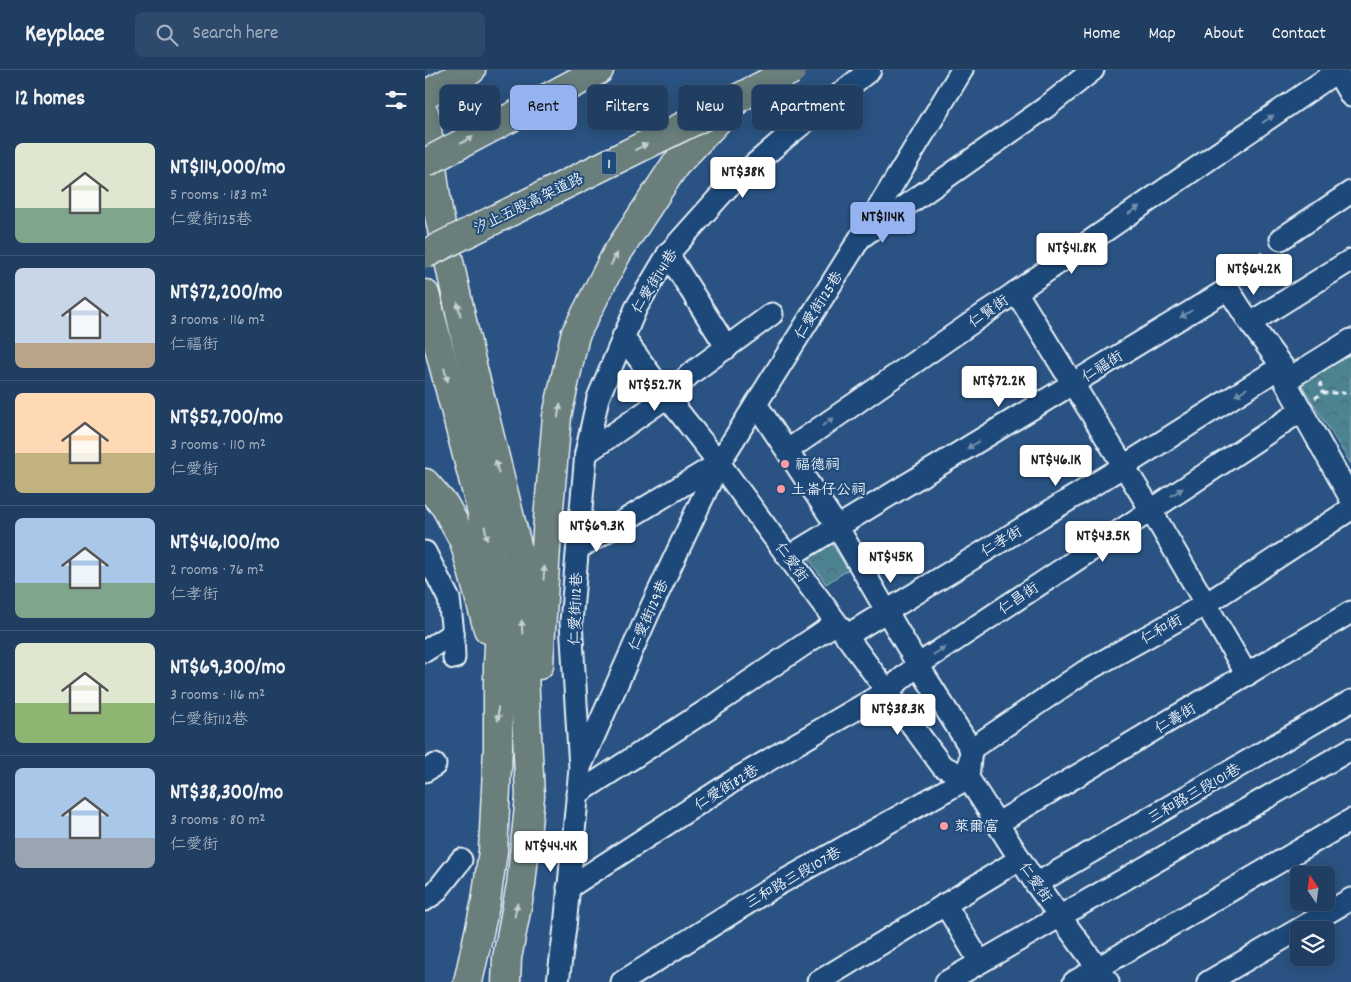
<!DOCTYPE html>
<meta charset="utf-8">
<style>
:root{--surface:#203e62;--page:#2d496b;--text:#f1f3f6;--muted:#a2aebe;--line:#3d5777;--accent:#95b2f1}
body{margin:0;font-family:Dekko,"LXGW WenKai TC",sans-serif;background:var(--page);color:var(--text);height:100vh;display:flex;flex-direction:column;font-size:19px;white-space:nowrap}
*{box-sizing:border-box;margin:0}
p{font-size:16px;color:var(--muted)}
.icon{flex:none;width:28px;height:28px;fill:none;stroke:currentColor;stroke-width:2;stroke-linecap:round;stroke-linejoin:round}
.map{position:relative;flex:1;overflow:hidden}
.drawer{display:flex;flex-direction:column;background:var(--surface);width:425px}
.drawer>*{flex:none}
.hud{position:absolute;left:15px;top:15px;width:475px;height:45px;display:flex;gap:10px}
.needle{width:32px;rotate:347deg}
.tools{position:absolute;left:865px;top:796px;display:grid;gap:10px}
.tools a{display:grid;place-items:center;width:45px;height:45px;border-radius:8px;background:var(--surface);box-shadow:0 2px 12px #0003,0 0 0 1px var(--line);font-size:25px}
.price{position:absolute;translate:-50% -42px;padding:0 11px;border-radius:5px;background:#fff;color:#222;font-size:16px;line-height:32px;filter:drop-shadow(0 1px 2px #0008)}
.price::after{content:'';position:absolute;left:50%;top:30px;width:15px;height:11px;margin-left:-8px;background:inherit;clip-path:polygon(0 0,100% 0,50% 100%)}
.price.active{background:var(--accent);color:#111}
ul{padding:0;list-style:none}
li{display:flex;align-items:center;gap:15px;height:125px;padding:0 15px}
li+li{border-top:1px solid var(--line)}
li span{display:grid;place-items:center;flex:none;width:140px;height:100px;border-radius:8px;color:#555}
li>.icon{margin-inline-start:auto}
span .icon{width:60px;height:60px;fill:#fffc;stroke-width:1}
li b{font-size:21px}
h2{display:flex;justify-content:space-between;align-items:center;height:60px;padding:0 15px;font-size:21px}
.tag{padding:0 18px;border-radius:8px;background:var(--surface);box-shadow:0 2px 12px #0003,0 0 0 1px var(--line);font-size:18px;line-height:45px}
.tag.active{background:var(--accent);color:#111}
header{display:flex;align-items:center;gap:30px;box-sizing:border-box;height:70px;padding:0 25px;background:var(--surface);border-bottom:1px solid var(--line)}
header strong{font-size:24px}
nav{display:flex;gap:28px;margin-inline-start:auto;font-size:18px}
.search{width:350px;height:45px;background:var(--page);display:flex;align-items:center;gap:12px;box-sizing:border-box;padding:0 18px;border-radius:8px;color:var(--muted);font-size:19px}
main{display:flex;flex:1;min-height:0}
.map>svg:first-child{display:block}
.forest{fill:url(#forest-crowns);stroke:#9abac4}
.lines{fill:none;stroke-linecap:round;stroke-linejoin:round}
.minor-casing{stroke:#e8f1f8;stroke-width:25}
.highway-casing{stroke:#e8f1f8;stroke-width:31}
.path{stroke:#e8f1f8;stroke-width:3;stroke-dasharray:5 4;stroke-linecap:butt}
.minor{stroke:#1f4a7a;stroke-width:21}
.highway{stroke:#6b7f7c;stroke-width:28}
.highway-bridge-casing{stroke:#e8f1f8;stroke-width:31;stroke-linecap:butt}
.highway-bridge{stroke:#6b7f7c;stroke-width:28}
.oneway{fill:#6f8dac}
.oneway2{fill:#c2cfd3}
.poi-dot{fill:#ff9aa2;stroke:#1f4a7a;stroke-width:2}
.labels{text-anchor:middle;stroke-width:4;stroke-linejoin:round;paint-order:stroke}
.shield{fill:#1f4a7a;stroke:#acbfd2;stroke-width:1}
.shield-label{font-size:14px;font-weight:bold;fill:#e8f1f8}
.street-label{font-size:15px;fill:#e8f1f8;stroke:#1f4a7a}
.poi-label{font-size:15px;fill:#e8f1f8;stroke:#1f4a7a;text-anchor:start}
</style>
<header>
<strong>Keyplace</strong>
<div class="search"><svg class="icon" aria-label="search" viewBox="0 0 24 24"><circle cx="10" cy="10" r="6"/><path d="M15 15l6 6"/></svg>Search here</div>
<nav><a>Home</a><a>Map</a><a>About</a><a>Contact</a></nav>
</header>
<main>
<section class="drawer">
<h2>12 homes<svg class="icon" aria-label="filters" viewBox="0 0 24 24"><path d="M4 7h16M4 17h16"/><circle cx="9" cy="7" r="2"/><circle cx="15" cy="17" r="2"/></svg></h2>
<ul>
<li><span style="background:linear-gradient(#dfe7d0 65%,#7fa58c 0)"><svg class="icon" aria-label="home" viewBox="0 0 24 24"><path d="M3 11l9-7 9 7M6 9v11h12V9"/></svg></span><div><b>NT$114,000/mo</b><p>5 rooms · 183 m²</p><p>仁愛街125巷</p></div></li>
<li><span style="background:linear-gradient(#c9d6e8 75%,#b9a48a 0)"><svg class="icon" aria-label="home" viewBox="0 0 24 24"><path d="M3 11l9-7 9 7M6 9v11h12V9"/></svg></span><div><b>NT$72,200/mo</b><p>3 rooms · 116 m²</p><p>仁福街</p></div></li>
<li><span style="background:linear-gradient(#ffd9b3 60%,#c2b280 0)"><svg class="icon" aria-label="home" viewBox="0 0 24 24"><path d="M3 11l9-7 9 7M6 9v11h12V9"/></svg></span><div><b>NT$52,700/mo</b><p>3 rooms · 110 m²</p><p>仁愛街</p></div></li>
<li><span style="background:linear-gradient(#a9c7e8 65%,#7fa58c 0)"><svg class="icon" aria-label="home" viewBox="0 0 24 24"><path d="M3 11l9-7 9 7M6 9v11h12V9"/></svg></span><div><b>NT$46,100/mo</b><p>2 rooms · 76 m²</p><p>仁孝街</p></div></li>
<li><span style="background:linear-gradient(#dfe7d0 60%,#8fb573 0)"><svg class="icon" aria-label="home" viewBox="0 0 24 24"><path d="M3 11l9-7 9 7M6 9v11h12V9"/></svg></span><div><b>NT$69,300/mo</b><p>3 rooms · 116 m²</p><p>仁愛街112巷</p></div></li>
<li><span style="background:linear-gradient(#a9c7e8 70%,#9aa5b1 0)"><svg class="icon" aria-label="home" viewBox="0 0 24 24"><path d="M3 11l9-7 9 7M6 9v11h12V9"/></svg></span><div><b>NT$38,300/mo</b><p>3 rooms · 80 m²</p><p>仁愛街</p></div></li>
</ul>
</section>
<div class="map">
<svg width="926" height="912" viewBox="0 0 926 912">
<defs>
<pattern id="forest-crowns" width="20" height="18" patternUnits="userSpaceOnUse" patternTransform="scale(1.25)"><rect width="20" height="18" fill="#4d8391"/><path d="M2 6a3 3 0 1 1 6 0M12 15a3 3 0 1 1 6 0" fill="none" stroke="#4a6b75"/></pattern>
</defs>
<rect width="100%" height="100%" fill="#2a5383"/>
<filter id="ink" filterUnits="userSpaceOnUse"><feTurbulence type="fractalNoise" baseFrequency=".02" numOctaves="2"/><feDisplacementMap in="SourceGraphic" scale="10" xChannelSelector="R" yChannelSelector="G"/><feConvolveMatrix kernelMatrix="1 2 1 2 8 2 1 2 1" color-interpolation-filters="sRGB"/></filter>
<g filter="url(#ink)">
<g class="forest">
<path d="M926,276V394L873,309Z"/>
<path d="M407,474L423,500L401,514L384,489Z"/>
</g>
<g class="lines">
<defs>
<g id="minor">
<path d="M911,0L926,26"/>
<path d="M440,160L537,0"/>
<path d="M856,169L926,122"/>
<path d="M243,184L302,278"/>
<path d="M591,222L726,440L822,605"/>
<path d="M825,253L926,190"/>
<path d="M198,267L242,327L294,393L517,696L543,708L611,814L683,912"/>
<path d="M860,311L926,270"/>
<path d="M363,380L591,222L914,0"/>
<path d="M161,383L242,327L265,304L347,244"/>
<path d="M154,478L294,393"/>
<path d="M0,482L24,529L28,563L29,588"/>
<path d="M363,487L803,219L825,253L857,296L860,311L926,429"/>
<path d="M421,566L699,396L857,296"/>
<path d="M0,581L28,563"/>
<path d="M546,679L659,602L781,534L926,439"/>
<path d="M156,695L224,542L294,393L435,168L620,38L668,0"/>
<path d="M0,701L10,695"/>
<path d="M152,724L285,638L411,553"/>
<path d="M573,753L926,542"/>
<path d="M611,814L926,631"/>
<path d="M143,818L313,708L462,621L493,595L877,340"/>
<path d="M0,830L10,823L36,790"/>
<path d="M520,834L555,892"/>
<path d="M133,912L140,857L155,698L146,552L161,383L173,328L211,238L243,184L303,117L361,67L445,0"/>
<path d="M197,912L350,816L543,708L546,679L493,595L413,458L331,334"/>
<path d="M393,912L595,789"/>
<path d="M521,912L926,679"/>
<path d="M649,912L926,750"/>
<path d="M783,912L926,829"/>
</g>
<g id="highway">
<path d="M0,25L46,0"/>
<path d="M0,45L13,141L44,283L93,480L105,726L96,815L82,888L81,912"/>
<path d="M85,48L174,0"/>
<path d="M0,224L56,439L76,536L73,596V677L68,781L61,831L43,912"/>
<path d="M0,413L20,436L39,471L63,559"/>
<path d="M114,595L122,461L132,346L150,265L191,185L250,95L310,32"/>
</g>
</defs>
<use href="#minor" class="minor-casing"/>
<use href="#highway" class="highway-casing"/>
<g class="path">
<path d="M811,201L840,180"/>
<path d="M895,312L898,323"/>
<path d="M890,328L898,323H926"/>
</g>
<use href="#minor" class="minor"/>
<use href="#highway" class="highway"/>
<defs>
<g id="highway-bridge">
<path d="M0,93L85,48"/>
<path d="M0,184L281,45L367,0"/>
</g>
</defs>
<use href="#highway-bridge" class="highway-bridge-casing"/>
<use href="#highway-bridge" class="highway-bridge"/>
</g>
<defs><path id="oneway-solid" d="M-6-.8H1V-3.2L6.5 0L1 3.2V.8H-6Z" transform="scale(1.25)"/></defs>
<g class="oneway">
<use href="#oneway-solid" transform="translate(843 49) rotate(-34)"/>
<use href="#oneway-solid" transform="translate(709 140) rotate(-34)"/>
<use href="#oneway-solid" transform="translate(761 244) rotate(148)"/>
<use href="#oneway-solid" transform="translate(816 322) rotate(148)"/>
<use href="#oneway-solid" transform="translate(403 352) rotate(-35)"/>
<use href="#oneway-solid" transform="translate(548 375) rotate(148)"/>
<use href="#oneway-solid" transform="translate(752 422) rotate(-33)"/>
<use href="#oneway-solid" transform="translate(514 581) rotate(-34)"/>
</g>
<g class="oneway2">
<use href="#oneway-solid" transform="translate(42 70) rotate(-28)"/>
<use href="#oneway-solid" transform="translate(216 77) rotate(-26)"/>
<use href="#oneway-solid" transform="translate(189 189) rotate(-62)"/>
<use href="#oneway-solid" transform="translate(34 239) rotate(-102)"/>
<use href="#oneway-solid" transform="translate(21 305) rotate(75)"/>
<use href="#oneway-solid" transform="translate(134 341) rotate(-79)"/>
<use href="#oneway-solid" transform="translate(72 397) rotate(-104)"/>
<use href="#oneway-solid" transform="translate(61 463) rotate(78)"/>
<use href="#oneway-solid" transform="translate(119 503) rotate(-86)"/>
<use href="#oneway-solid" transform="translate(97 557) rotate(-93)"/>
<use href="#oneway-solid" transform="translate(73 644) rotate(90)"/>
<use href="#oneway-solid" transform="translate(91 840) rotate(-79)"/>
</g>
</g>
<g class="poi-dot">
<circle cx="360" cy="394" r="5"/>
<circle cx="356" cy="419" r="5"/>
<circle cx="519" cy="756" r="5"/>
</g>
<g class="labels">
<rect class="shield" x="176.5" y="81.5" width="15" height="23" rx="4"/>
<g class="shield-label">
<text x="184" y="98">1</text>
</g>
<g class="street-label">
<text transform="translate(103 133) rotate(-26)" y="5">汐止五股高架道路</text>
<text transform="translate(229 211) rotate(-58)" y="5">仁愛街141巷</text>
<text transform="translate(393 235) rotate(-58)" y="5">仁愛街125巷</text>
<text transform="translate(563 241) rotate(-35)" y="5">仁賢街</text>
<text transform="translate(677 296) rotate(-32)" y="5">仁福街</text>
<text transform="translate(576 471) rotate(-31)" y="5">仁孝街</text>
<text transform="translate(367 492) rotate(54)" y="5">仁愛街</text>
<text transform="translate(593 528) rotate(-34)" y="5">仁昌街</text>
<text transform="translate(150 539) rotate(-88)" y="5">仁愛街112巷</text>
<text transform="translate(223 545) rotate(-66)" y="5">仁愛街129巷</text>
<text transform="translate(736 559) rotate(-29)" y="5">仁和街</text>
<text transform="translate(750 648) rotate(-31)" y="5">仁壽街</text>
<text transform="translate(301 717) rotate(-32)" y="5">仁愛街82巷</text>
<text transform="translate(769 723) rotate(-30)" y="5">三和路三段101巷</text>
<text transform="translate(368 807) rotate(-30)" y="5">三和路三段107巷</text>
<text transform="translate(611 812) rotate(55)" y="5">仁愛街</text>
</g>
<g class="poi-label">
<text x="370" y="399">福德祠</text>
<text x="366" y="424">土崙仔公祠</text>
<text x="529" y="761">萊爾富</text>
</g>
</g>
</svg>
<div class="tools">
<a><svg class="needle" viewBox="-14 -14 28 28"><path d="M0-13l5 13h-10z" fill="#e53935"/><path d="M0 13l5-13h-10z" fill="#a2aebe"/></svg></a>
<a><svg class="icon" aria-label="layers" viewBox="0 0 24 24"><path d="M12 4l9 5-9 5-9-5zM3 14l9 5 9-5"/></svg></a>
</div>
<b class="price" style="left:318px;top:129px">NT$38K</b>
<b class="price active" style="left:458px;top:174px">NT$114K</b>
<b class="price" style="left:647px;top:205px">NT$41.8K</b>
<b class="price" style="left:829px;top:226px">NT$64.2K</b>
<b class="price" style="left:574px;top:338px">NT$72.2K</b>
<b class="price" style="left:230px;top:342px">NT$52.7K</b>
<b class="price" style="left:631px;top:417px">NT$46.1K</b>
<b class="price" style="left:172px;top:483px">NT$69.3K</b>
<b class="price" style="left:678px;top:493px">NT$43.5K</b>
<b class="price" style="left:466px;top:514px">NT$45K</b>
<b class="price" style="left:473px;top:666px">NT$38.3K</b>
<b class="price" style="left:126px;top:803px">NT$44.4K</b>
<div class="hud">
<a class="tag">Buy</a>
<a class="tag active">Rent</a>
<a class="tag">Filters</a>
<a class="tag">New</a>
<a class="tag">Apartment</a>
</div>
</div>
</main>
